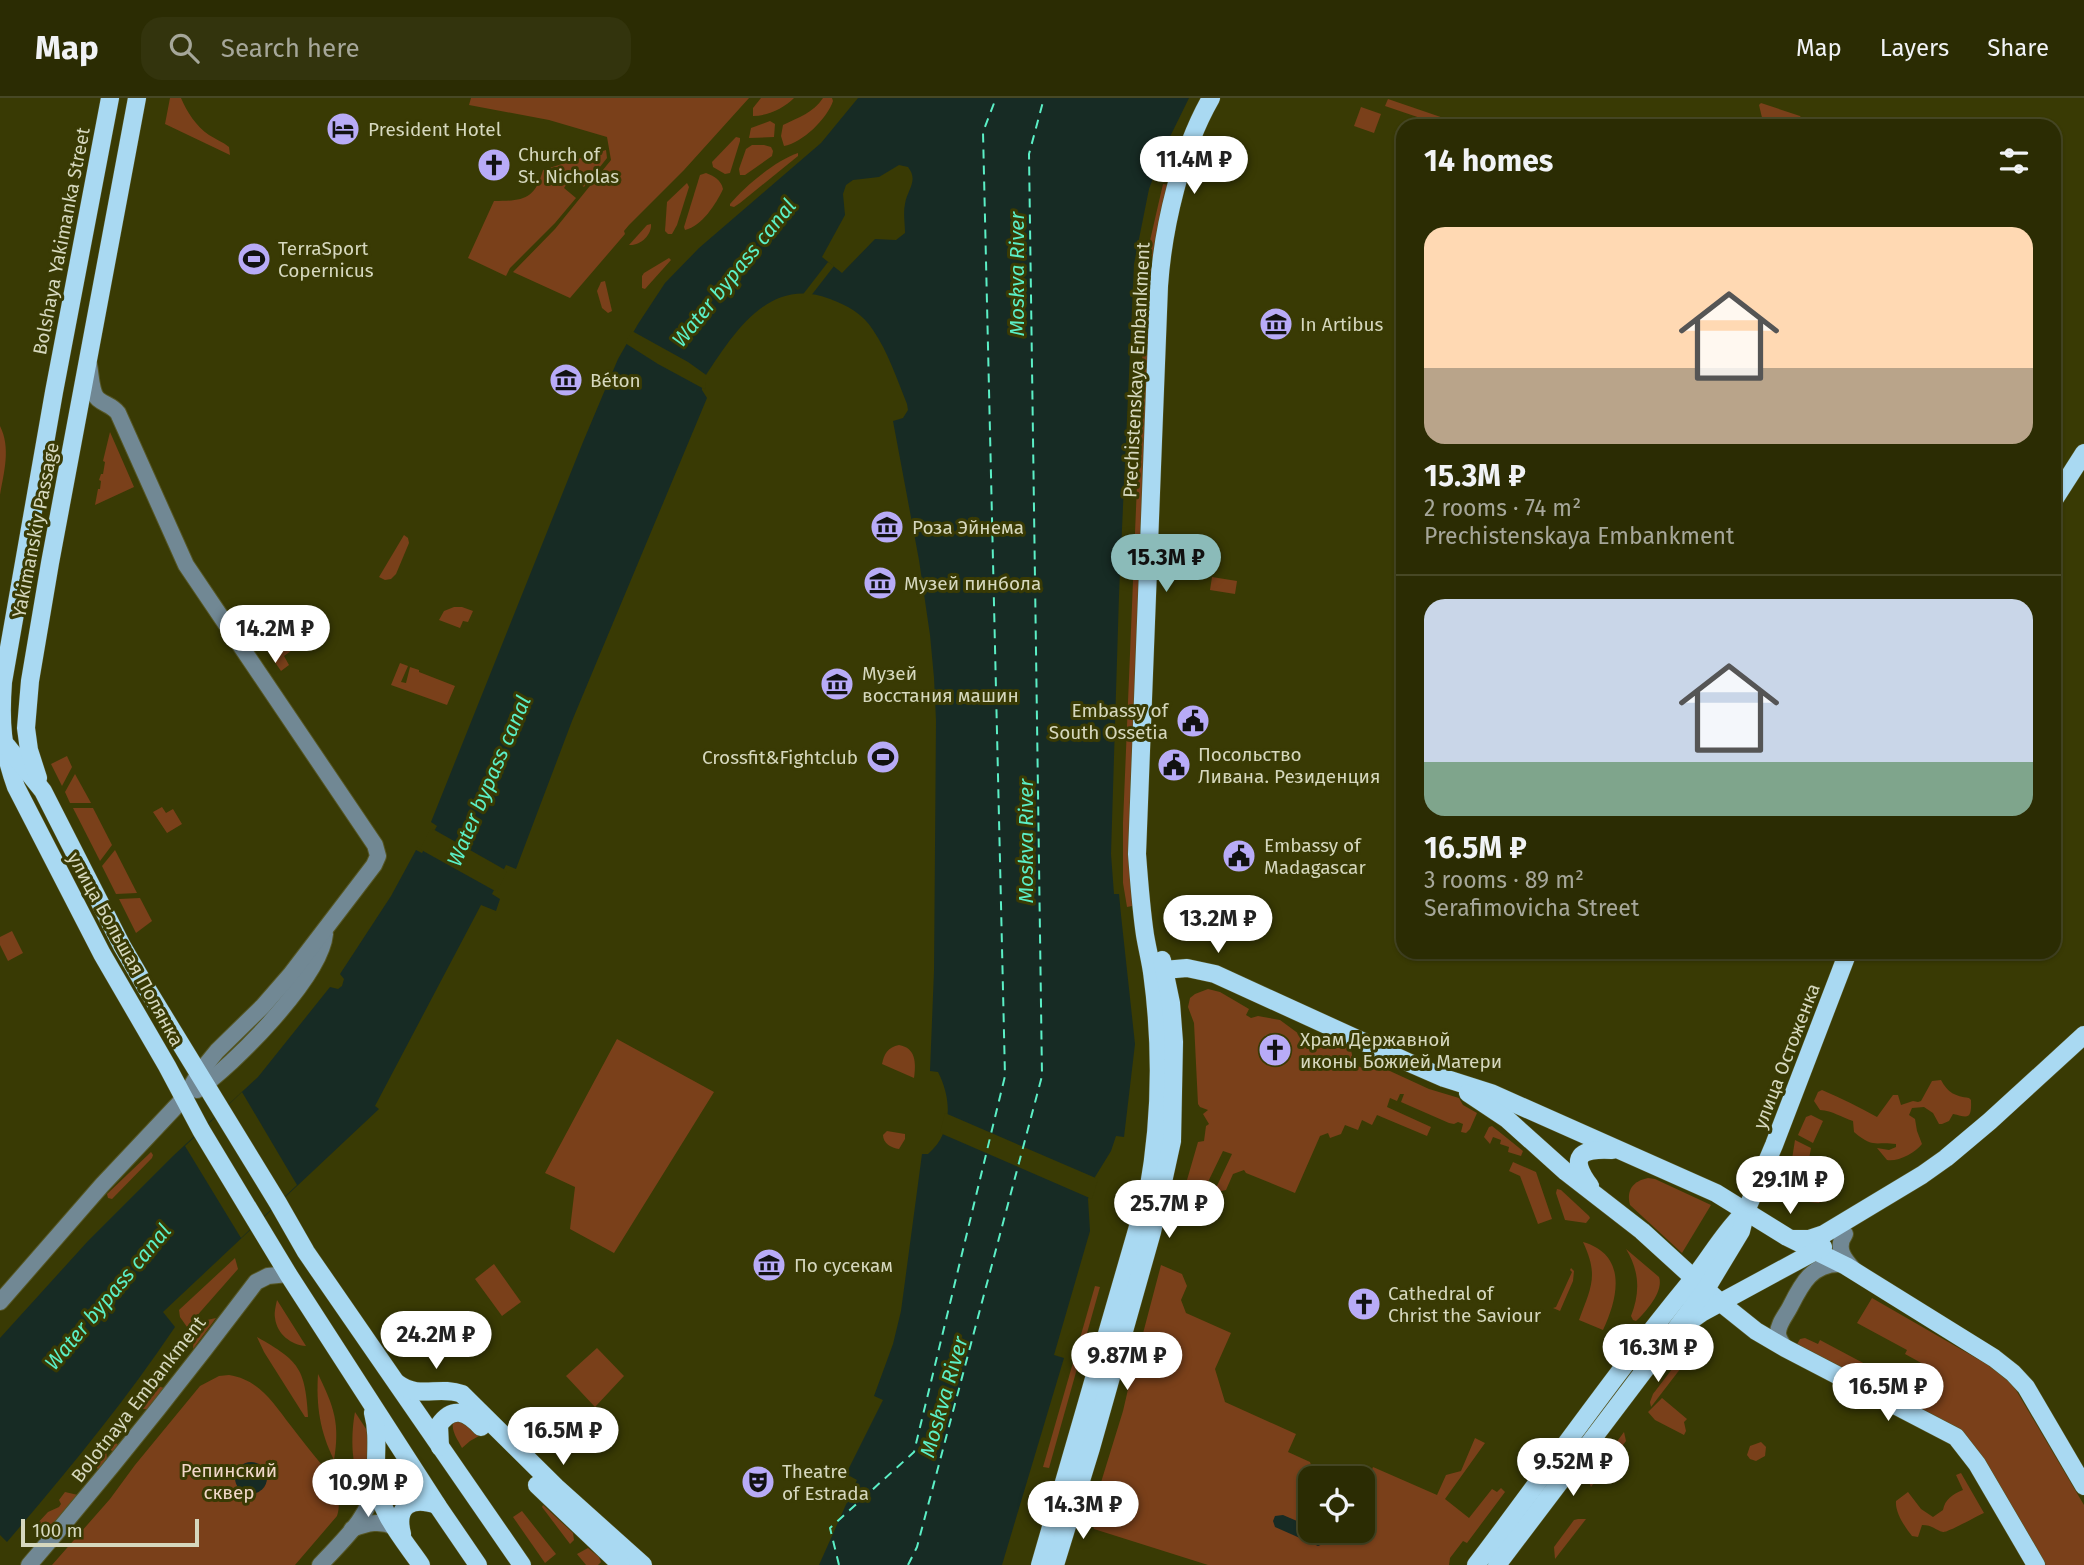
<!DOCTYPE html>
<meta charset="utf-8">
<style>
:root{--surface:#2b2c03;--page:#33340d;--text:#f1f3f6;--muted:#a6a79a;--line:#474825;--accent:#8bbbb9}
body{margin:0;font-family:"Fira Sans",sans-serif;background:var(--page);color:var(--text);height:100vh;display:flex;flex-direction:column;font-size:26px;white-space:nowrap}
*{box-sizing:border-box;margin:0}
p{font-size:23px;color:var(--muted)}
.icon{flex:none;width:38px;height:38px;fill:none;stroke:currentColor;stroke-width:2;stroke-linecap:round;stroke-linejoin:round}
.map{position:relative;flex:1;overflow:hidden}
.side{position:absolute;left:1396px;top:21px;width:665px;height:840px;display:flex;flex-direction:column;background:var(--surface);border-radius:21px;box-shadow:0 2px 5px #0004,0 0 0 2px var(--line)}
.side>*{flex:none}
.tools{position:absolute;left:1298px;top:1368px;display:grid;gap:14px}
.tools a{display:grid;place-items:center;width:77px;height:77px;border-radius:14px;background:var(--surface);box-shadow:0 2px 5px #0004,0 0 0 2px var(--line);font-size:35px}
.scale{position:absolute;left:21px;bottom:18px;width:178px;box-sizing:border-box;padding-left:7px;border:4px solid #d6d8be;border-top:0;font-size:19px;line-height:24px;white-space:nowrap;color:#d6d8be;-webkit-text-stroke:5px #393a04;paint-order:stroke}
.price{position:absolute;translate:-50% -60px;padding:0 16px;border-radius:24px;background:#fff;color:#222;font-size:23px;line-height:46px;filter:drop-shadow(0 2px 4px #0008)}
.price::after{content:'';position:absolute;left:50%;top:42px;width:21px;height:16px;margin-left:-10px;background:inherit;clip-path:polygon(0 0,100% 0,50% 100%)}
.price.current{background:var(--accent);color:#111}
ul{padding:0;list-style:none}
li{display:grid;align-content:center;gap:14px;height:371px;padding:0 28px}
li+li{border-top:2px solid var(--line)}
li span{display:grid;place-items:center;height:217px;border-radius:21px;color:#555}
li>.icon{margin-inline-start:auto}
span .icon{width:126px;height:126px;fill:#fffc;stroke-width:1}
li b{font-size:30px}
h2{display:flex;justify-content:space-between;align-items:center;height:84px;padding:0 28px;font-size:30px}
header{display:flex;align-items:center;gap:42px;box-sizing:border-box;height:98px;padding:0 35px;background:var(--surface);border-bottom:2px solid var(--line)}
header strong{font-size:33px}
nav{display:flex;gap:38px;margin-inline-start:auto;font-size:24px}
.search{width:490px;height:63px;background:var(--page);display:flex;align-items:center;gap:18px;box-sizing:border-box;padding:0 24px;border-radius:21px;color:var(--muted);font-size:26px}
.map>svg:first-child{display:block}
.green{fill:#7a401a}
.water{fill:#172b24;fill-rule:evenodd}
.pier{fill:#393a04}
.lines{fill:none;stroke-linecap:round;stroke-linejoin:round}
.ferry{stroke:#5befc6;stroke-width:2;stroke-dasharray:9 7;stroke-linecap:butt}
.minor-casing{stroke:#555625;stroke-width:18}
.major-casing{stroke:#555625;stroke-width:19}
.minor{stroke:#718894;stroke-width:16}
.major{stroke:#a9d9f2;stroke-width:18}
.labels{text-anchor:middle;stroke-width:6;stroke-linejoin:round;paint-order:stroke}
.poi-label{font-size:19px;fill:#d6d8be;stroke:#393a04;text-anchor:start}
.street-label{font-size:19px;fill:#d6d8be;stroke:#393a04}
.park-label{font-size:19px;fill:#f2d8ca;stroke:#393a04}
.water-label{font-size:21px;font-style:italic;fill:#5befc6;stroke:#393a04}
</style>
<header>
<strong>Map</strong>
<div class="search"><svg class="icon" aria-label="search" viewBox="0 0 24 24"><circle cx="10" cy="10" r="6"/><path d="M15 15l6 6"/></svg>Search here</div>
<nav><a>Map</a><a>Layers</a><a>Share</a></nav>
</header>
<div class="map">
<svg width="2084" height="1467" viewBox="0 0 2084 1467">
<rect width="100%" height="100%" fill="#393a04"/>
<g class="green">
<path d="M170,0H181C187,14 196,28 209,37C215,41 223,44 229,49L230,57L165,26Z"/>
<path d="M471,0H749L684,72L629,127L624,133L625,136L570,200L513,174L555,131L611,62L607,39L549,22L469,7Z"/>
<path d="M761,0H794C784,10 768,18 753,18V10Z"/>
<path d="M823,0H832L833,3C827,21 802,45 784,48L781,38L783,27C799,19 813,15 823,0Z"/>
<path d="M1388,1L1467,28H1444L1385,8Z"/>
<path d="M1761,5L1800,18L1802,21L1799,28H1764L1759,7Z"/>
<path d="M1361,9L1381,16L1374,35L1354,28Z"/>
<path d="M770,23L775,26L774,39L749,40L751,30Z"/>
<path d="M736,39L740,40V43L730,75L725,76L713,69L712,64Z"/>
<path d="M752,47H764L771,49L773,53L772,58L745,77H740L739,71L746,51Z"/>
<path d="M606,52L607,60L584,89L571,80L564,90L576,100L555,125L510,170L506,178L468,160L494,103C522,103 535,102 543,72Z"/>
<path d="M798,55V58L740,105L734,109L730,108V106C744,89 776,62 798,55Z"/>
<path d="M706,75C714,78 721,82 723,91C716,106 702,128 685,132L684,129L700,77Z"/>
<path d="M687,85L689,89L677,127L672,136H668L665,133L667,104Z"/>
<path d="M1163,86L1169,87L1153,161L1146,160Z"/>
<path d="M651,126C652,137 640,148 629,147L647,127Z"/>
<path d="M669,160L671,162L645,191L642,190V178L644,175Z"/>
<path d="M1146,169H1152L1129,725V756L1132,808L1127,809L1123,785V725Z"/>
<path d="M605,183L612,213L608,215L602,210L597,193L601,184Z"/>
<path d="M0,328C11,350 4,374 0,397Z"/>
<path d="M110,334L134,389L95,407L98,391H100L101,383L99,382L101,376H103L105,364L103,363Z"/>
<path d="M404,437L408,440L409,445L396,476L391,481L385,482L379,479Z"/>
<path d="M1212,479L1237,483L1235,496L1210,492Z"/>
<path d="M454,509H462L473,513L468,524L463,523L460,530L439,522L444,513Z"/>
<path d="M315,519L322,530L284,558L289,567L281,573L270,557L280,549L278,545Z"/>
<path d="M400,565L408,568L401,584L406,585L410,569L419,572V574L455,588L447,607L391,587Z"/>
<path d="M67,658L72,669L62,688L51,666Z"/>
<path d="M75,676L91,705H70L65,694Z"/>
<path d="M162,709L166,715L173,711L182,726L167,735L153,714Z"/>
<path d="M73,710H93L112,747L100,763Z"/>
<path d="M115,752L137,795L116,796L102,768Z"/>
<path d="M140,800L152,823L136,835L119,801Z"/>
<path d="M12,833L23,855L8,863L0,847V839Z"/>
<path d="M1208,891L1220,894L1249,911L1246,917L1251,920L1258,918L1280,922L1299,936L1315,937L1328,944L1345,947L1351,952L1354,966L1362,970L1366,962L1429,991L1459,1000L1463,1007L1477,1015L1470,1031L1466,1035L1461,1034L1463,1026L1458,1024L1454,1026L1449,1025L1401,1004L1404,996H1400L1397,1003L1390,1000L1387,1009L1431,1029L1427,1038L1377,1017L1372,1027L1362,1022L1358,1032L1345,1027L1341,1036L1330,1040L1328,1035L1320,1038L1295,1095L1246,1075L1244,1072L1233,1076L1226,1092L1217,1094L1215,1092L1232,1056L1223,1053L1207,1086L1201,1087L1187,1082L1198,1044L1204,1043L1206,1028L1209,1026L1203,1016L1208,1012L1200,1009L1198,1006L1194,925L1188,909L1190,900L1195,896Z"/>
<path d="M617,941L714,994L614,1155L570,1131L575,1089L545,1075Z"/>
<path d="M899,947C916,950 916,965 914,980L882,966C884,956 888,949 899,947Z"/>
<path d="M1941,982C1948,995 1955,998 1969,1000L1971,1002C1972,1023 1967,1019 1953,1016L1949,1023L1942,1026H1939L1933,1015L1924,1009L1912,1010L1909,1017L1915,1021L1917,1033L1922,1046C1915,1055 1898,1064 1887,1062L1877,1050L1889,1052L1896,1049V1046C1875,1043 1874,1051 1854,1034L1853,1023C1841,1019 1833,1013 1820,1012L1814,1003L1818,994L1822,992C1841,1000 1859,1009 1877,1019L1893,997H1898L1901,1007L1913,1003L1918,1004L1921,1003L1932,983Z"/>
<path d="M1811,1017L1823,1023L1813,1045L1798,1037L1806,1019Z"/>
<path d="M1492,1028L1523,1053L1521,1058L1508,1054L1509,1049L1500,1046L1501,1042L1493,1039L1490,1046L1484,1039L1489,1029Z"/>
<path d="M887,1033L905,1036V1041L899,1051C891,1050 883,1045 883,1037Z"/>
<path d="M1795,1042L1811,1050L1809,1061L1811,1074L1795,1080L1792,1061Z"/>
<path d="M151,1054L153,1057L152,1060L112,1101L108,1100L107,1096Z"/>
<path d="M1513,1064L1536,1074L1552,1121L1538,1126L1520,1078L1509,1073Z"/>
<path d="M1812,1079L1817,1087L1827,1096L1819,1105L1810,1104L1796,1084Z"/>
<path d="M1648,1080L1655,1081L1711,1107L1682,1155L1630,1107C1626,1092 1633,1083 1648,1080Z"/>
<path d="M1557,1091L1561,1092L1589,1118L1590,1120L1586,1125L1565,1122L1556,1095Z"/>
<path d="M1583,1144C1628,1157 1618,1200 1603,1232L1579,1222C1591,1189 1599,1178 1583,1144Z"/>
<path d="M1626,1151L1659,1179C1664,1193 1646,1214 1636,1223L1633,1222L1631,1218C1640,1195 1640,1174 1626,1151Z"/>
<path d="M235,1160L238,1171L187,1229L180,1219L179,1212Z"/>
<path d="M494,1166L521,1204L502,1218L475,1181Z"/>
<path d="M1161,1167L1182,1176L1187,1188L1181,1202L1186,1215L1231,1235L1215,1271L1225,1304L1296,1336L1288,1354L1310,1364L1315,1378L1320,1381H1311V1433H1363V1387L1365,1388L1373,1369L1437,1397L1446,1377L1461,1373L1475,1340L1485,1345L1445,1401L1469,1420L1492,1391L1497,1394L1501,1390L1505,1394L1467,1445L1463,1443L1450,1460L1449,1467H1208L1094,1431L1090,1420L1123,1313L1133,1270L1143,1255L1141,1243Z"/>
<path d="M1571,1170L1574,1173L1573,1183L1560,1213L1553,1210L1556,1209L1572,1174L1570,1172Z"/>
<path d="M1095,1188L1100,1189L1049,1370L1043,1369Z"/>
<path d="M1872,1200L1990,1268L2013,1287L2084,1407V1467H2044L1982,1363L1796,1248L1800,1241L1805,1240L1818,1246L1820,1242L1912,1291L1925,1267L1905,1256L1907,1252L1857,1225Z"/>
<path d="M277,1202L306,1248C291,1247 277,1236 275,1220C274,1214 276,1207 277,1202Z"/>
<path d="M216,1220L193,1251L194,1234L207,1222Z"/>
<path d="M257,1239C299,1263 305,1270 308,1319H305L264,1254Z"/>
<path d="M1695,1241L1697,1249L1651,1309L1650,1304L1653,1296Z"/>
<path d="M176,1245L181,1249L180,1255L161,1272L157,1271Z"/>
<path d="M597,1250L624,1278L595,1309L566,1278Z"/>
<path d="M318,1276C334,1309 340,1325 334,1362C320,1334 316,1308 318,1276Z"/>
<path d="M229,1277C260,1282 273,1305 291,1328C301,1341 311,1354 322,1367C323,1386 345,1393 337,1418L295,1467H52L110,1401L135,1367L200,1288L219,1278Z"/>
<path d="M152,1286L164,1290L148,1311H134L143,1298H148L152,1294L150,1289Z"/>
<path d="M1662,1300L1687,1321L1684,1324L1686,1333L1684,1337L1655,1322L1648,1314Z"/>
<path d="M355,1314L370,1337L368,1391C349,1378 351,1335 355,1314Z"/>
<path d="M462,1321L471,1328L479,1338L470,1343L462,1350C458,1342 451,1333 453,1324Z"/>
<path d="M1624,1334L1626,1343L1591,1389L1589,1384L1590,1380Z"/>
<path d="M111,1340L118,1347L113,1354L110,1351L106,1352L107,1361L98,1372L94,1363Z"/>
<path d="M1761,1344L1766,1349L1765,1358L1756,1363L1750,1361L1747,1357L1750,1348Z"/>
<path d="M1961,1375L1984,1415C1977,1418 1947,1435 1943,1434C1935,1432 1933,1427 1922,1427L1918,1439L1912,1438C1905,1429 1895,1415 1896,1403L1908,1394L1921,1411L1933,1419L1943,1412C1945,1401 1953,1396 1963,1392L1956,1377Z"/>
<path d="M65,1394L78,1397L54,1426L36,1427L48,1414L59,1409L61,1406L59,1402Z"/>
<path d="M543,1407L573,1435L574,1442L570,1446L542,1409Z"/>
<path d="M522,1413L556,1456L545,1465L513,1419Z"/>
<path d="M1578,1421H1586L1555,1461L1554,1449L1574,1422Z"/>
<path d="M588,1450L599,1459L601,1464L598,1467H586L577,1456Z"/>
</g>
<g class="water">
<path d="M858,0H1189L1164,51L1149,91L1134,166L1119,497L1111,756L1114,796H1119L1121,817L1135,946L1124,1039L1116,1038L1111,1053L1095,1079L1088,1101L1090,1133L1054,1257L1064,1260L1002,1467H819L857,1382L846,1376L883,1302L874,1298L893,1246L901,1213L922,1056H928C953,1035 952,1001 938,974L930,973L934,873L936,623L934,580L930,537L919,462L893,323L903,320L908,312L907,306C897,281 888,254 873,232C863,216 847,207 830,201C767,176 731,240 702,283V292L707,300L572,623L516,771L506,767L492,796L500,801L496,813L481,807L375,1008L379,1011L163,1214L175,1229C124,1305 66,1375 7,1444L0,1437V1240L88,1143L173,1058L258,979L330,889L338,891L342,888L344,881L340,876L391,798L416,752L422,755L437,728L431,724L583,344L618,261L638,226L665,185L699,150L821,45ZM899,67L908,69C919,83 907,92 905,106C903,115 905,125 905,135L896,142L875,141L842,175L822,159L845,117L843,96L846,87L853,82L879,79Z"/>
<circle cx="251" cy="1380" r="16"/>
<path d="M1283,1417L1311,1429V1433L1323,1434L1325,1441L1323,1446L1318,1448L1275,1429L1273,1423L1275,1418Z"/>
</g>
<g class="pier">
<path d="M828,164L834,168L810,199H801Z"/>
<path d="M632,233L688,264L709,279L705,285L706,292L658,266L625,245Z"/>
<path d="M431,730L507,773L497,794L416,749L420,751Z"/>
<path d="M242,994L297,1087L241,1140L185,1048Z"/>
<path d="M945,1015L1098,1081L1092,1101L940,1035Z"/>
</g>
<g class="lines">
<g class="ferry">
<path d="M839,1467L830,1430L914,1354L1005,978L983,34L996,0"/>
<path d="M908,1467L917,1449L1042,978L1029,56L1044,0"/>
</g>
<defs>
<g id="minor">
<path d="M197,992C233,968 321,879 325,836"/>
<path d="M1845,1136C1835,1150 1844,1161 1854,1172"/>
<path d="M0,1204L102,1087L184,1000L199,975L217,953L263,908L290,877L374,767L378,758L375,747L186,467L118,315C112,307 105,307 98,301C91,295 91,276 89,267"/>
<path d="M1785,1250C1782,1245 1778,1241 1778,1235C1778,1226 1786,1217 1790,1209C1801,1187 1812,1164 1842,1166"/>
<path d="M352,1431C368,1425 379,1422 395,1429"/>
<path d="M29,1467C108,1375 183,1281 256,1184L268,1178L288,1176"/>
<path d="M320,1467C344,1441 369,1420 376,1384"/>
</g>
<g id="major">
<path d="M110,0L54,294L3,584C0,625 2,650 16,689L102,856L167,968L201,1032L288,1176L437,1407L478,1467"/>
<path d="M2054,402L2084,355"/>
<path d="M7,648L43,693L122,848L147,891L278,1105L306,1154L522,1467"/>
<path d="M38,680L29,652L26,630L30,583L50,465L137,0"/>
<path d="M1152,873L1187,870L1215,876L1412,966L1444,980L1491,995L1716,1095L1787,1139L1846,1168L1994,1260L2013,1275L2026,1289L2084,1388"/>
<path d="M1468,995L1507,1021L1566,1074L1642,1133L1721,1205L1756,1233L1785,1250L1956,1339L1977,1366L2036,1467"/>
<path d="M1590,1088C1568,1059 1580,1050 1612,1052"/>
<path d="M1793,1141H1809L1824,1136L1922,1077L1946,1060L1990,1023L2084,937"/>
<path d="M1686,1226L1703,1214L1823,1149"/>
<path d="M397,1285C420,1302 438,1287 462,1296L556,1389L643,1467"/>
<path d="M373,1315C379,1337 375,1358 376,1380C378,1413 403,1441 421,1467"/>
<path d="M440,1349L439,1327C453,1307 467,1314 481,1329"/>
<path d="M537,1387L621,1467"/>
<path d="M402,1436C395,1408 411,1398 437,1407"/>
<path d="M1040,1467L1148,1094C1161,1022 1162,947 1152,874C1150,861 1147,849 1145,837C1141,810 1139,783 1137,756L1159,188C1163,129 1181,52 1211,0"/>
<path d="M1055,1467L1091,1350L1152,1134L1172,1043L1174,944L1171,905L1162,862"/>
<path d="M1476,1467C1548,1372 1616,1274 1692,1182C1710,1160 1723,1135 1744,1115"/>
<path d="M1497,1467L1706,1191L1741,1133L1746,1113L1774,1047L1848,854"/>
</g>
</defs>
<use href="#minor" class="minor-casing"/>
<use href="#major" class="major-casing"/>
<use href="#minor" class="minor"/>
<use href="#major" class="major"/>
</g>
<defs>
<symbol id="hotel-disc" viewBox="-11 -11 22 22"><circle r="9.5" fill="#b8abf7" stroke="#393a04"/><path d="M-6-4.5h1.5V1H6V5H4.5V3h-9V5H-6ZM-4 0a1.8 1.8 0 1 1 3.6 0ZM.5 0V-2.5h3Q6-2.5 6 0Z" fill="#111"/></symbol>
<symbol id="church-disc" viewBox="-11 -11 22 22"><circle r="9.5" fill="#b8abf7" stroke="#393a04"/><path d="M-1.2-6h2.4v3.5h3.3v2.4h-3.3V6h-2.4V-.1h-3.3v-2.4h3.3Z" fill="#111"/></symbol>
<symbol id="stadium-disc" viewBox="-11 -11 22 22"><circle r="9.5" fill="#b8abf7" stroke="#393a04"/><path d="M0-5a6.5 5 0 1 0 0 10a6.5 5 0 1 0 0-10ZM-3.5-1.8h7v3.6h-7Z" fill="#111"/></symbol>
<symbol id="museum-disc" viewBox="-11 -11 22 22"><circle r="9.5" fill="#b8abf7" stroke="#393a04"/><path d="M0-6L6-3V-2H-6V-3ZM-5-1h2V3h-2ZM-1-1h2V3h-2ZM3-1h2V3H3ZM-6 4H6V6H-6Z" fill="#111"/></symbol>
<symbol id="civic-disc" viewBox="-11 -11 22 22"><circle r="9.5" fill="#b8abf7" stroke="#393a04"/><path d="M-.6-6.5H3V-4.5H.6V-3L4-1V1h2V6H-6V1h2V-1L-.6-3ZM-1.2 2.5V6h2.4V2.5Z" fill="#111"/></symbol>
<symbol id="theatre-disc" viewBox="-11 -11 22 22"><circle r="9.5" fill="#b8abf7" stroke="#393a04"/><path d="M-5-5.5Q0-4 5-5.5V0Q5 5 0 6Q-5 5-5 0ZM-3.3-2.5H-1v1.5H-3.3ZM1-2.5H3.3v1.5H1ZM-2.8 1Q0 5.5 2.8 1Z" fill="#111"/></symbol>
</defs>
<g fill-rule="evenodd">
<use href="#hotel-disc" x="324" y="12" width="38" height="38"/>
<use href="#church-disc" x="475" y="48" width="38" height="38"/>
<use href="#stadium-disc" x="235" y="142" width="38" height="38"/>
<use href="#museum-disc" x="1257" y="207" width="38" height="38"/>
<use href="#museum-disc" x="547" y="263" width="38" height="38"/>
<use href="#museum-disc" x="868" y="410" width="38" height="38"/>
<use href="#museum-disc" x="861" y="466" width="38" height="38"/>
<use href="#museum-disc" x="818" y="567" width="38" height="38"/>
<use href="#civic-disc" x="1174" y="604" width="38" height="38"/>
<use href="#stadium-disc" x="864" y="640" width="38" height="38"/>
<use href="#civic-disc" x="1155" y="648" width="38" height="38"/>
<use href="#civic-disc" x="1220" y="739" width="38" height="38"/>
<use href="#church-disc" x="1256" y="933" width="38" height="38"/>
<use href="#museum-disc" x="750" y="1148" width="38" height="38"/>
<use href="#church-disc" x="1345" y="1187" width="38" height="38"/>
<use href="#theatre-disc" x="739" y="1365" width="38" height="38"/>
</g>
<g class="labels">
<g class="poi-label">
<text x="368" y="38">President Hotel</text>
<text x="518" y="63">Church of<tspan x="518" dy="22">St. Nicholas</tspan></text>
<text x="278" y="157">TerraSport<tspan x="278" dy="22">Copernicus</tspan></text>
<text x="1300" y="233">In Artibus</text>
<text x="590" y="289">Béton</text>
<text x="912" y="436">Роза Эйнема</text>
<text x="904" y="492">Музей пинбола</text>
<text x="862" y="582">Музей<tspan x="862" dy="22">восстания машин</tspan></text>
<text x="1168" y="619" text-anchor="end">Embassy of<tspan x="1168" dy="22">South Ossetia</tspan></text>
<text x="1198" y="663">Посольство<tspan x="1198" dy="22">Ливана. Резиденция</tspan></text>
<text x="858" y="666" text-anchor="end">Crossfit&amp;Fightclub</text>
<text x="1264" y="754">Embassy of<tspan x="1264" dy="22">Madagascar</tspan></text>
<text x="1300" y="948">Храм Державной<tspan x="1300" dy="22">иконы Божией Матери</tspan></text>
<text x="794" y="1174">По сусекам</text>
<text x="1388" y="1202">Cathedral of<tspan x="1388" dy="22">Christ the Saviour</tspan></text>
<text x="782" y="1380">Theatre<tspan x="782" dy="22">of Estrada</tspan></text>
</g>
<g class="street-label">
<text transform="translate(61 143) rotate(-79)" y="7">Bolshaya Yakimanka Street</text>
<text transform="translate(1136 272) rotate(-87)" y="7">Prechistenskaya Embankment</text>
<text transform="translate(35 432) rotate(-79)" y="7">Yakimanskiy Passage</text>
<text transform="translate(126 851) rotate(61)" y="7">улица Большая Полянка</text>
<text transform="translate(1786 958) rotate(-69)" y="7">улица Остоженка</text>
<text transform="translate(138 1301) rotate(-52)" y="7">Bolotnaya Embankment</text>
</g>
<g class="park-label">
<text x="229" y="1379">Репинский<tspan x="229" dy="22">сквер</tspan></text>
</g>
<g class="water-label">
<text transform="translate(734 175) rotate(-51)" y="7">Water bypass canal</text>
<text transform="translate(1017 176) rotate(-90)" y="7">Moskva River</text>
<text transform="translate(489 683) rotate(-67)" y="7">Water bypass canal</text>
<text transform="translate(1026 743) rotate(-90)" y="7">Moskva River</text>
<text transform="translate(108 1199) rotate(-50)" y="7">Water bypass canal</text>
<text transform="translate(944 1299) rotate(-74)" y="7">Moskva River</text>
</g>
</g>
</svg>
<div class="tools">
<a><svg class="icon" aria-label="locate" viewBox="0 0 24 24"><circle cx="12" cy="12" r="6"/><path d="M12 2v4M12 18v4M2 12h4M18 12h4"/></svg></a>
</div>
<div class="scale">100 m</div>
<b class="price" style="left:1194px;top:98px">11.4M ₽</b>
<b class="price current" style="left:1166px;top:496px">15.3M ₽</b>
<b class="price" style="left:275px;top:567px">14.2M ₽</b>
<b class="price" style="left:1218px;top:857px">13.2M ₽</b>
<b class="price" style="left:1790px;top:1118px">29.1M ₽</b>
<b class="price" style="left:1169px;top:1142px">25.7M ₽</b>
<b class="price" style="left:436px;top:1273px">24.2M ₽</b>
<b class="price" style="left:1658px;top:1286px">16.3M ₽</b>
<b class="price" style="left:1127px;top:1294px">9.87M ₽</b>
<b class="price" style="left:1888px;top:1325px">16.5M ₽</b>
<b class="price" style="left:563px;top:1369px">16.5M ₽</b>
<b class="price" style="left:1573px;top:1400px">9.52M ₽</b>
<b class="price" style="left:368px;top:1421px">10.9M ₽</b>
<b class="price" style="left:1083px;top:1443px">14.3M ₽</b>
<section class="side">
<h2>14 homes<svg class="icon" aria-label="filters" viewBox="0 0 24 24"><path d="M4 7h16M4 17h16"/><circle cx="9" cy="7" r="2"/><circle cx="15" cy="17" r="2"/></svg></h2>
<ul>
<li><span style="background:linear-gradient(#ffd9b3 65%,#b9a48a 0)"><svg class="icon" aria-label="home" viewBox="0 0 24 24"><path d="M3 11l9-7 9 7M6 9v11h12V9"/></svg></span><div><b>15.3M ₽</b><p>2 rooms · 74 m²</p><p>Prechistenskaya Embankment</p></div></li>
<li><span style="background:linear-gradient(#c9d6e8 75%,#7fa58c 0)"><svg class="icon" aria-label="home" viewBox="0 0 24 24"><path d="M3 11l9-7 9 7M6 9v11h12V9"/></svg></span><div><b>16.5M ₽</b><p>3 rooms · 89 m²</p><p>Serafimovicha Street</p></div></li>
</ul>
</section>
</div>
